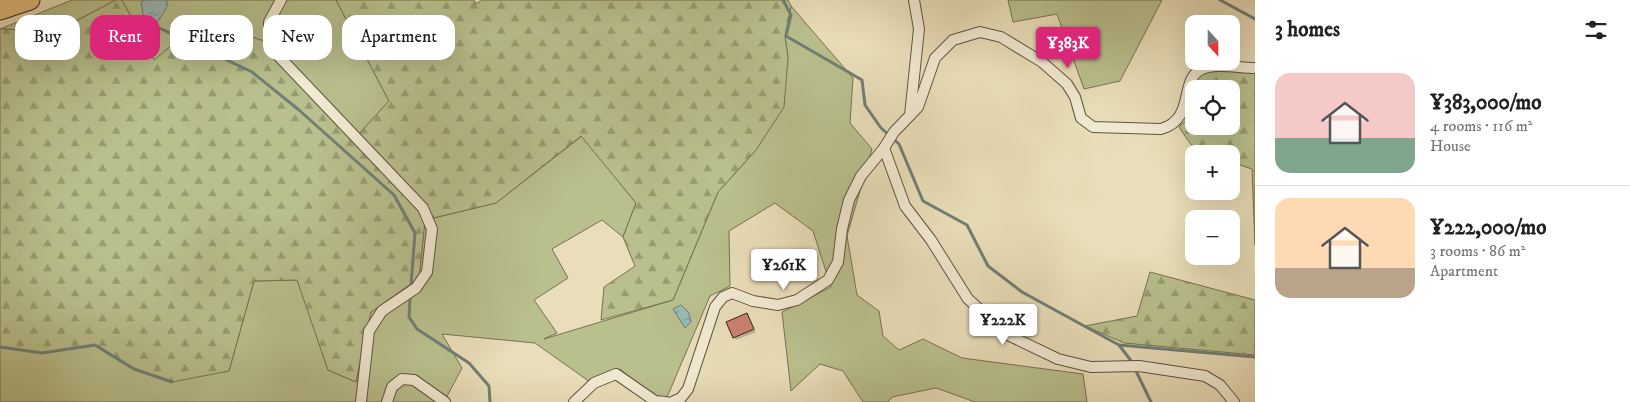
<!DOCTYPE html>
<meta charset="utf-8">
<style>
:root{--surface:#fff;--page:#f6f6f6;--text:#222;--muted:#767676;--line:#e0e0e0;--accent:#db2777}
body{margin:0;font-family:"IM FELL DW Pica",serif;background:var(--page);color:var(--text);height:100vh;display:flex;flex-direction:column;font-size:19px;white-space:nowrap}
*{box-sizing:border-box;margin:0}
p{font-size:16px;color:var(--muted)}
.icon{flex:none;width:28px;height:28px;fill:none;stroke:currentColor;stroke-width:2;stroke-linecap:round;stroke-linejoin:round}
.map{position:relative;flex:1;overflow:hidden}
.drawer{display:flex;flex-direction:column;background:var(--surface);width:375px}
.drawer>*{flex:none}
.top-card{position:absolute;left:15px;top:15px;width:475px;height:45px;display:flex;gap:10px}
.needle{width:32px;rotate:159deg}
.fabs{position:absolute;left:1185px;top:15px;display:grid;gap:10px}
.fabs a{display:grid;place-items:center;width:55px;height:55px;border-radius:10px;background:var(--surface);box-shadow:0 5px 20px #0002;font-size:25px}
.price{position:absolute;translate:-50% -42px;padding:0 11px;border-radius:5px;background:#fff;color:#222;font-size:16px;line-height:32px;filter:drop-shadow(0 1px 2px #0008)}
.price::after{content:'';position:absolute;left:50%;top:30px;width:15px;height:11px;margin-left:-8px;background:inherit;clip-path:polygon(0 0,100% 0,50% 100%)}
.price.current{background:var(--accent);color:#fff}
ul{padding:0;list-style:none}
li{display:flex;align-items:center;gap:15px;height:125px;padding:0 20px}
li+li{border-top:1px solid var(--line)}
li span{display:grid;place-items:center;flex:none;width:140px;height:100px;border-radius:15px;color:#555}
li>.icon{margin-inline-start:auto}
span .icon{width:60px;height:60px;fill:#fffc;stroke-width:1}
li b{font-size:21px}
h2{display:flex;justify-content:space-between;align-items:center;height:60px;padding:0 20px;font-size:21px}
.pill{padding:0 18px;border-radius:15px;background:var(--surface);box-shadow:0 5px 20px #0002;font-size:18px;line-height:45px}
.pill.current{background:var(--accent);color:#fff}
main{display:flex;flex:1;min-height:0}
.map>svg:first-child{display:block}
.green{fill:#b9c08d;stroke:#767252}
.forest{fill:url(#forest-firs);stroke:#767252}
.water{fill:url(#water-ripples);stroke:#707f77}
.shadow{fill:#0003}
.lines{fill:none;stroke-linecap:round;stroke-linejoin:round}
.stream{stroke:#707f77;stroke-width:3}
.building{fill:#cb8170;stroke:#332517}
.minor-casing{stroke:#605340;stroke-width:12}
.motorway-casing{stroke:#332517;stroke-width:21}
.minor{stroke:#f1ead2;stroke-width:10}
.motorway{stroke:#e4bf7c;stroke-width:19}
</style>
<main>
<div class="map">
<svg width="1255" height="402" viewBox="0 0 1255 402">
<defs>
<pattern id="forest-firs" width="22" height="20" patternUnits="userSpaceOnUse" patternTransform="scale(1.25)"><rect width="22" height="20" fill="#b9c08d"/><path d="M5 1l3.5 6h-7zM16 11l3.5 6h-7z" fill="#979c72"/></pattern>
<pattern id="water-ripples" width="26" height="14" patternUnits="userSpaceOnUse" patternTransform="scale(1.25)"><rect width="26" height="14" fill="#99bbb7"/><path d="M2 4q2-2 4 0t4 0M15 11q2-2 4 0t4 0" fill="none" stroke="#7d9894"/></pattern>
</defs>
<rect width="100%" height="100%" fill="#e9deb9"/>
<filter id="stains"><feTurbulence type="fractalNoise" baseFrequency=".004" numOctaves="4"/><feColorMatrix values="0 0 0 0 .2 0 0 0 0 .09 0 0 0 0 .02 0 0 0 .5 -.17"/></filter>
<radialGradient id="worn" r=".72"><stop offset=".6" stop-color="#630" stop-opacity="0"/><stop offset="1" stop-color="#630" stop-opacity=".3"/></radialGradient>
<g class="green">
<path d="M72,0H116L57,31L0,29Z"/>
<path d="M122,0H336L389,101L357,136L154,60Z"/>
<path d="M1008,0H1162L1120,81L1084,89L1057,14L1013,22Z"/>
<path d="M791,6L853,78L850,123L872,149L847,236L857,295L879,311L883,336L899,350L923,339L962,358L1083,374L1087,402H975L936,388L892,397L888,402H863L843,371L820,364L791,391L782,312L831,287L813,231L775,203L729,231L730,286L710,296L665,402H659L620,369L590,382L535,343L442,334L462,368L444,402H0V347L42,353L95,345L134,369L229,371L254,281L298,280L328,370L356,382L371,312L419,278L425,220L496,203L582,136L636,203L623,237L602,220L552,249L568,278L534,300L557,333L544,339L673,300L718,192L756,150L788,58L785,36Z"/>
</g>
<g class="forest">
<path d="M116,0H122L154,60L202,20L264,41L357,136L389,101L336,0H474L476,4L482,0H788L791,6L785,36L788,58L784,107L756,150L718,192L673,300L601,320L604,287L635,266L623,237L636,203L581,136L496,203L425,220L419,278L371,312L356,382L328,370L297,280L254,281L229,371L172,382L134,369L95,345L42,353L0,347V29L57,31Z"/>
<path d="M1215,62L1255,69V245L1252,169L1231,162V154C1196,154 1198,156 1179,127L1192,114L1194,99V126H1231V89H1195L1196,75Z"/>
<path d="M1150,272L1255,300V355L1124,343L1085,326L1137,316Z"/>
</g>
<g class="water">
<path d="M146,0H166L168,5L155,26H145L141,2Z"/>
<path d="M681,305L689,313L691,322L685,328L673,309Z"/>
</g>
<path class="shadow" d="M747,315L756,332L736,340L734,337Z"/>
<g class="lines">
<g class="stream">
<path d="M783,0L791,15L786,36L862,80L865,105L881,128L899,144L923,201L967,225L988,266L1022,292L1119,345L1132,362"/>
<path d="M1220,0L1255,19"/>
<path d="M155,26L252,72L299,110L394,195L415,233L411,285"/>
<path d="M410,298L409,317L417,329L469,363L489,386L490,402"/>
<path d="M1119,345L1255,357"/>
<path d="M0,347L42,353L95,345L134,369L172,382"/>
<path d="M1136,371L1151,402"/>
</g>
</g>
<path class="building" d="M747,313L754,329L733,338L726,322Z"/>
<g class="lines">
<defs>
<g id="minor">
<path d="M281,0L269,22V46L423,208L432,229L427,272L416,288L382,311L369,331L361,402"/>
<path d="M910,115L919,29L914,0"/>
<path d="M884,148L905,206L931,240L968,299L1008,335L1058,359L1091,367L1139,366L1205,376L1220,385L1234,402"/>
<path d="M387,402L392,387L402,379L414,380L445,402"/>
<path d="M574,402L594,383L616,374L655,401L666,402"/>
<path d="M672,402L681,398L688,389L715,307L723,297L732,293L753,301L778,305L797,300L828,280L838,262L842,229L849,200L861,176L884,148L894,132L918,107L935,58L953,40L980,32L1001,37L1042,62L1067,84L1075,97L1081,118L1093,127L1161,129C1199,118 1175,74 1208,67C1222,64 1241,68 1255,68"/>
</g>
<path id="motorway" d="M0,10L30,0"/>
</defs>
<use href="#minor" class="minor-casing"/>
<use href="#motorway" class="motorway-casing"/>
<use href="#minor" class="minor"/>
<use href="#motorway" class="motorway"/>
</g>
<rect width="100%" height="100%" filter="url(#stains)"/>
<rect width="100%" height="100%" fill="url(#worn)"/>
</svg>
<div class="fabs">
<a><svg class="needle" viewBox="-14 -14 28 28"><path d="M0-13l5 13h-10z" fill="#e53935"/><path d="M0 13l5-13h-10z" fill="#767676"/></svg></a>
<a><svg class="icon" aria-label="locate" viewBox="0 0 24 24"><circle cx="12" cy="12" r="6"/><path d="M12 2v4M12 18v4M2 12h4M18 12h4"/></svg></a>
<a>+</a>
<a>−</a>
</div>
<b class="price current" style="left:1068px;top:69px">¥383K</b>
<b class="price" style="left:784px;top:291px">¥261K</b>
<b class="price" style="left:1003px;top:346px">¥222K</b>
<div class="top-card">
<a class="pill">Buy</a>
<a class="pill current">Rent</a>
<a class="pill">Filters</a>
<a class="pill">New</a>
<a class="pill">Apartment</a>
</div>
</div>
<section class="drawer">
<h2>3 homes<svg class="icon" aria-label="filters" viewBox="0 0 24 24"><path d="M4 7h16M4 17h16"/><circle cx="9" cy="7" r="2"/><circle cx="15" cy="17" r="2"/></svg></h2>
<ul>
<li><span style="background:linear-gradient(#f6c9c9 65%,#7fa58c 0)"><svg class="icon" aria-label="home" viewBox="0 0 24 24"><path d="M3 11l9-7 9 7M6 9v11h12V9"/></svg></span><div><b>¥383,000/mo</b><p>4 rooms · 116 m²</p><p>House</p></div></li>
<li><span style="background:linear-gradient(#ffd9b3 70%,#b9a48a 0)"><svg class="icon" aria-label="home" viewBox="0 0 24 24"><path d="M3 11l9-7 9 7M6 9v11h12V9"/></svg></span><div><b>¥222,000/mo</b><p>3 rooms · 86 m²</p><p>Apartment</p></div></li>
</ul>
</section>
</main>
